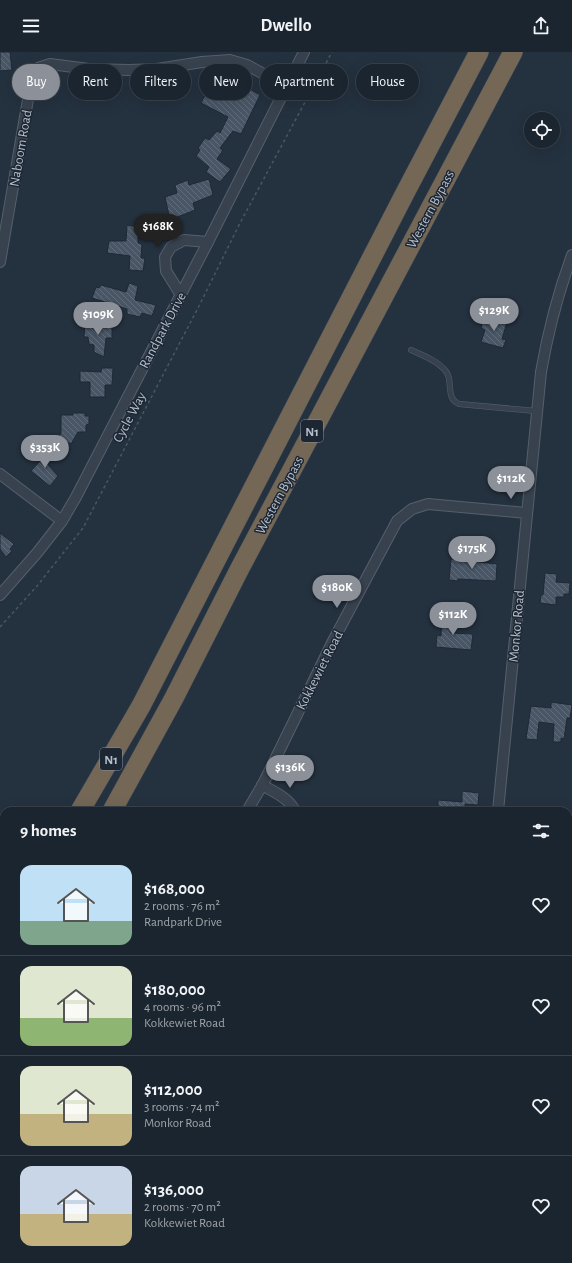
<!DOCTYPE html>
<meta charset="utf-8">
<style>
:root{--surface:#1b252f;--page:#242d37;--text:#f1f3f6;--muted:#a0a5aa;--line:#39424b;--accent:#8c9099}
body{margin:0;font-family:"Alegreya Sans",sans-serif;background:var(--page);color:var(--text);height:100vh;display:flex;flex-direction:column;font-size:15px;white-space:nowrap}
*{box-sizing:border-box;margin:0}
p{font-size:13px;color:var(--muted)}
.icon{flex:none;width:22px;height:22px;fill:none;stroke:currentColor;stroke-width:2;stroke-linecap:round;stroke-linejoin:round}
.map{position:relative;flex:1;overflow:hidden}
.sheet{position:absolute;left:0px;top:755px;width:572px;height:456px;display:flex;flex-direction:column;background:var(--surface);border-radius:12px 12px 0 0;box-shadow:0 4px 16px #0002,0 0 0 1px var(--line)}
.sheet>*{flex:none}
.top-card{position:absolute;left:12px;top:12px;width:548px;height:36px;display:flex;gap:8px}
.tools{position:absolute;left:524px;top:60px;display:grid;gap:8px}
.tools a{display:grid;place-items:center;width:36px;height:36px;border-radius:50%;background:var(--surface);box-shadow:0 4px 16px #0002,0 0 0 1px var(--line);font-size:20px}
.price{position:absolute;translate:-50% -34px;padding:0 9px;border-radius:14px;background:var(--accent);color:#fff;font-size:13px;line-height:26px;filter:drop-shadow(0 1px 2px #0008)}
.price::after{content:'';position:absolute;left:50%;top:24px;width:12px;height:9px;margin-left:-6px;background:inherit;clip-path:polygon(0 0,100% 0,50% 100%)}
.price.current{background:#222;color:#fff}
ul{padding:0;list-style:none}
li{display:flex;align-items:center;gap:12px;height:100px;padding:0 20px}
li+li{border-top:1px solid var(--line)}
li span{display:grid;place-items:center;flex:none;width:112px;height:80px;border-radius:12px;color:#555}
li>.icon{margin-inline-start:auto}
span .icon{width:48px;height:48px;fill:#fffc;stroke-width:1}
li b{font-size:17px}
h2{display:flex;justify-content:space-between;align-items:center;height:48px;padding:0 20px;font-size:17px}
.chip{padding:0 14px;border-radius:18px;background:var(--surface);box-shadow:0 4px 16px #0002,0 0 0 1px var(--line);font-size:14px;line-height:36px}
.chip.current{background:var(--accent);color:#fff}
header{display:flex;justify-content:space-between;align-items:center;height:52px;padding:0 20px;background:var(--surface);font-size:18px;font-weight:700}
.map>svg:first-child{display:block}
.grass{fill:url(#grass-tufts)}
.building{fill:url(#building-back-hatch);stroke:#1f2936}
.lines{fill:none;stroke-linecap:round;stroke-linejoin:round}
.service-casing{stroke:#56606d;stroke-width:6}
.minor-casing{stroke:#56606d;stroke-width:12}
.motorway-casing{stroke:#434d5a;stroke-width:20}
.path{stroke:#445b5d;stroke-width:1.5;stroke-dasharray:3 3;stroke-linecap:butt}
.service{stroke:#38424f;stroke-width:5}
.minor{stroke:#38424f;stroke-width:10}
.motorway{stroke:#756755;stroke-width:19}
.labels{text-anchor:middle;stroke-width:3;stroke-linejoin:round;paint-order:stroke}
.shield{fill:#1d2734;stroke:#87909d;stroke-width:1}
.shield-label{font-size:13px;font-weight:bold;fill:#b4bdca}
.street-label{font-size:14px;fill:#b4bdca;stroke:#1d2734}
</style>
<header><svg class="icon" aria-label="menu" viewBox="0 0 24 24"><path d="M4 6h16M4 12h16M4 18h16"/></svg>Dwello<svg class="icon" aria-label="share" viewBox="0 0 24 24"><path d="M12 15V3M7 8l5-5 5 5M5 13v7h14v-7"/></svg></header>
<div class="map">
<svg width="572" height="1211" viewBox="0 0 572 1211">
<defs>
<pattern id="grass-tufts" width="24" height="20" patternUnits="userSpaceOnUse"><rect width="24" height="20" fill="#263e40"/><path d="M3 7l-1-3M5 7V3M7 7l1-3M15 17l-1-3M17 17v-4M19 17l1-3" fill="none" stroke="#43585a"/></pattern>
<pattern id="building-back-hatch" width="6" height="6" patternUnits="userSpaceOnUse"><rect width="6" height="6" fill="#485666"/><path d="M-1 5l2 2M0 0l6 6M5-1l2 2" fill="none" stroke="#606c7b"/></pattern>
</defs>
<rect width="100%" height="100%" fill="#24313f"/>
<path class="grass" d="M572,985V1211H170L178,1207H568V987Z"/>
<g class="building">
<path d="M0,0H10L12,18L0,19Z"/>
<path d="M243,33L260,43L241,82L233,79L220,96L223,98L217,107L231,117L220,130L206,120L209,115L196,104L200,98L198,96L205,86L209,88L217,79L220,81L228,65L201,51L210,34L235,49Z"/>
<path d="M209,127L213,143L193,151L195,158L170,168L165,145L177,141L175,133L188,128L189,133Z"/>
<path d="M127,173L138,175V191L142,192L141,206H145L143,219L129,218L130,204L107,201L109,189H126Z"/>
<path d="M129,231L138,234L135,248L156,253L152,264L142,261L140,265L127,262V257L92,246L96,235L99,236L101,233L126,240Z"/>
<path d="M485,263L507,270L502,287L506,288L503,296L481,290L485,278L481,276Z"/>
<path d="M85,272L112,273V286H106L104,305L94,300V293L89,292L88,285H84Z"/>
<path d="M102,316H113L112,333H105V345H90V330H80V319L101,320Z"/>
<path d="M73,361H85V364H89V372L86,373V380H78L71,392L58,386L61,381V363H73Z"/>
<path d="M46,396L53,400L46,411L58,424L50,434L31,419L41,408L40,406Z"/>
<path d="M0,481L14,492L10,497L12,499L6,505L0,497Z"/>
<path d="M470,504L480,505L479,510L497,512L496,529L458,527V529L449,528L451,507L470,508Z"/>
<path d="M545,521L557,522L556,530L570,531L569,542H564V545H556V553L540,551L541,543H543Z"/>
<path d="M442,560L453,561L451,581L473,582L471,598L436,595L437,583L441,584Z"/>
<path d="M551,650L572,653L570,666H567L564,687L561,686V690H553L554,672L539,670L537,688L526,687L531,654L551,656Z"/>
<path d="M462,739L479,741L478,753L465,752V759H452V756L438,754V748L462,750Z"/>
</g>
<g class="lines">
<defs>
<path id="service" d="M411,298C422,303 436,308 444,317C455,327 444,346 459,352L536,359"/>
<g id="minor">
<path d="M0,210L31,30L35,21L38,16L50,12L89,17L129,18L157,17L202,10L230,8L247,13L286,34"/>
<path d="M181,243L166,219L165,205L171,195L184,188L208,190"/>
<path d="M0,422L62,469"/>
<path d="M0,543L37,501L62,469L76,445L208,190L304,0"/>
<path d="M262,733C274,740 289,746 295,759"/>
<path d="M247,759L263,732L334,587L397,469L412,457L428,452L526,461"/>
<path d="M498,759L541,320C548,280 558,241 572,203"/>
<path d="M9,1211L13,1207"/>
</g>
<g id="motorway">
<path d="M80,759L141,654L404,143L479,0"/>
<path d="M112,759L174,646L239,518L513,0"/>
<path d="M0,891L4,885"/>
<path d="M0,936L4,930"/>
<path d="M0,986L4,980"/>
</g>
</defs>
<use href="#service" class="service-casing"/>
<use href="#minor" class="minor-casing"/>
<use href="#motorway" class="motorway-casing"/>
<g class="path">
<path d="M0,575L37,534L83,476L199,254L240,171L332,0"/>
<path d="M568,1008L572,1006"/>
<path d="M568,1165L572,1159"/>
<path d="M503,1207L506,1211"/>
<path d="M201,1211L208,1207"/>
<path d="M439,1211L470,1207"/>
<path d="M529,1211L531,1207"/>
</g>
<use href="#service" class="service"/>
<use href="#minor" class="minor"/>
<use href="#motorway" class="motorway"/>
</g>
<g class="labels">
<g class="shield">
<rect x="301" y="368" width="22" height="22" rx="3"/>
<rect x="100" y="696" width="22" height="22" rx="3"/>
</g>
<g class="shield-label">
<text x="312" y="384">N1</text>
<text x="111" y="712">N1</text>
</g>
<g class="street-label">
<text transform="translate(20 96) rotate(-80)" y="5">Naboom Road</text>
<text transform="translate(430 157) rotate(-62)" y="5">Western Bypass</text>
<text transform="translate(162 278) rotate(-62)" y="5">Randpark Drive</text>
<text transform="translate(129 365) rotate(-62)" y="5">Cycle Way</text>
<text transform="translate(279 443) rotate(-62)" y="5">Western Bypass</text>
<text transform="translate(516 574) rotate(-85)" y="5">Monkor Road</text>
<text transform="translate(319 618) rotate(-63)" y="5">Kokkewiet Road</text>
</g>
</g>
</svg>
<div class="tools">
<a><svg class="icon" aria-label="locate" viewBox="0 0 24 24"><circle cx="12" cy="12" r="6"/><path d="M12 2v4M12 18v4M2 12h4M18 12h4"/></svg></a>
</div>
<b class="price current" style="left:158px;top:196px">$168K</b>
<b class="price" style="left:494px;top:280px">$129K</b>
<b class="price" style="left:98px;top:284px">$109K</b>
<b class="price" style="left:45px;top:417px">$353K</b>
<b class="price" style="left:511px;top:448px">$112K</b>
<b class="price" style="left:472px;top:518px">$175K</b>
<b class="price" style="left:337px;top:557px">$180K</b>
<b class="price" style="left:453px;top:584px">$112K</b>
<b class="price" style="left:290px;top:737px">$136K</b>
<div class="top-card">
<a class="chip current">Buy</a>
<a class="chip">Rent</a>
<a class="chip">Filters</a>
<a class="chip">New</a>
<a class="chip">Apartment</a>
<a class="chip">House</a>
</div>
<section class="sheet">
<h2>9 homes<svg class="icon" aria-label="filters" viewBox="0 0 24 24"><path d="M4 7h16M4 17h16"/><circle cx="9" cy="7" r="2"/><circle cx="15" cy="17" r="2"/></svg></h2>
<ul>
<li><span style="background:linear-gradient(#bfe0f5 70%,#7fa58c 0)"><svg class="icon" aria-label="home" viewBox="0 0 24 24"><path d="M3 11l9-7 9 7M6 9v11h12V9"/></svg></span><div><b>$168,000</b><p>2 rooms · 76 m²</p><p>Randpark Drive</p></div><svg class="icon" aria-label="heart" viewBox="0 0 24 24"><path d="M12 20l-8-8c-3-5 5-10 8-4 3-6 11-1 8 4z"/></svg></li>
<li><span style="background:linear-gradient(#dfe7d0 65%,#8fb573 0)"><svg class="icon" aria-label="home" viewBox="0 0 24 24"><path d="M3 11l9-7 9 7M6 9v11h12V9"/></svg></span><div><b>$180,000</b><p>4 rooms · 96 m²</p><p>Kokkewiet Road</p></div><svg class="icon" aria-label="heart" viewBox="0 0 24 24"><path d="M12 20l-8-8c-3-5 5-10 8-4 3-6 11-1 8 4z"/></svg></li>
<li><span style="background:linear-gradient(#dfe7d0 60%,#c2b280 0)"><svg class="icon" aria-label="home" viewBox="0 0 24 24"><path d="M3 11l9-7 9 7M6 9v11h12V9"/></svg></span><div><b>$112,000</b><p>3 rooms · 74 m²</p><p>Monkor Road</p></div><svg class="icon" aria-label="heart" viewBox="0 0 24 24"><path d="M12 20l-8-8c-3-5 5-10 8-4 3-6 11-1 8 4z"/></svg></li>
<li><span style="background:linear-gradient(#c9d6e8 60%,#c2b280 0)"><svg class="icon" aria-label="home" viewBox="0 0 24 24"><path d="M3 11l9-7 9 7M6 9v11h12V9"/></svg></span><div><b>$136,000</b><p>2 rooms · 70 m²</p><p>Kokkewiet Road</p></div><svg class="icon" aria-label="heart" viewBox="0 0 24 24"><path d="M12 20l-8-8c-3-5 5-10 8-4 3-6 11-1 8 4z"/></svg></li>
</ul>
</section>
</div>
